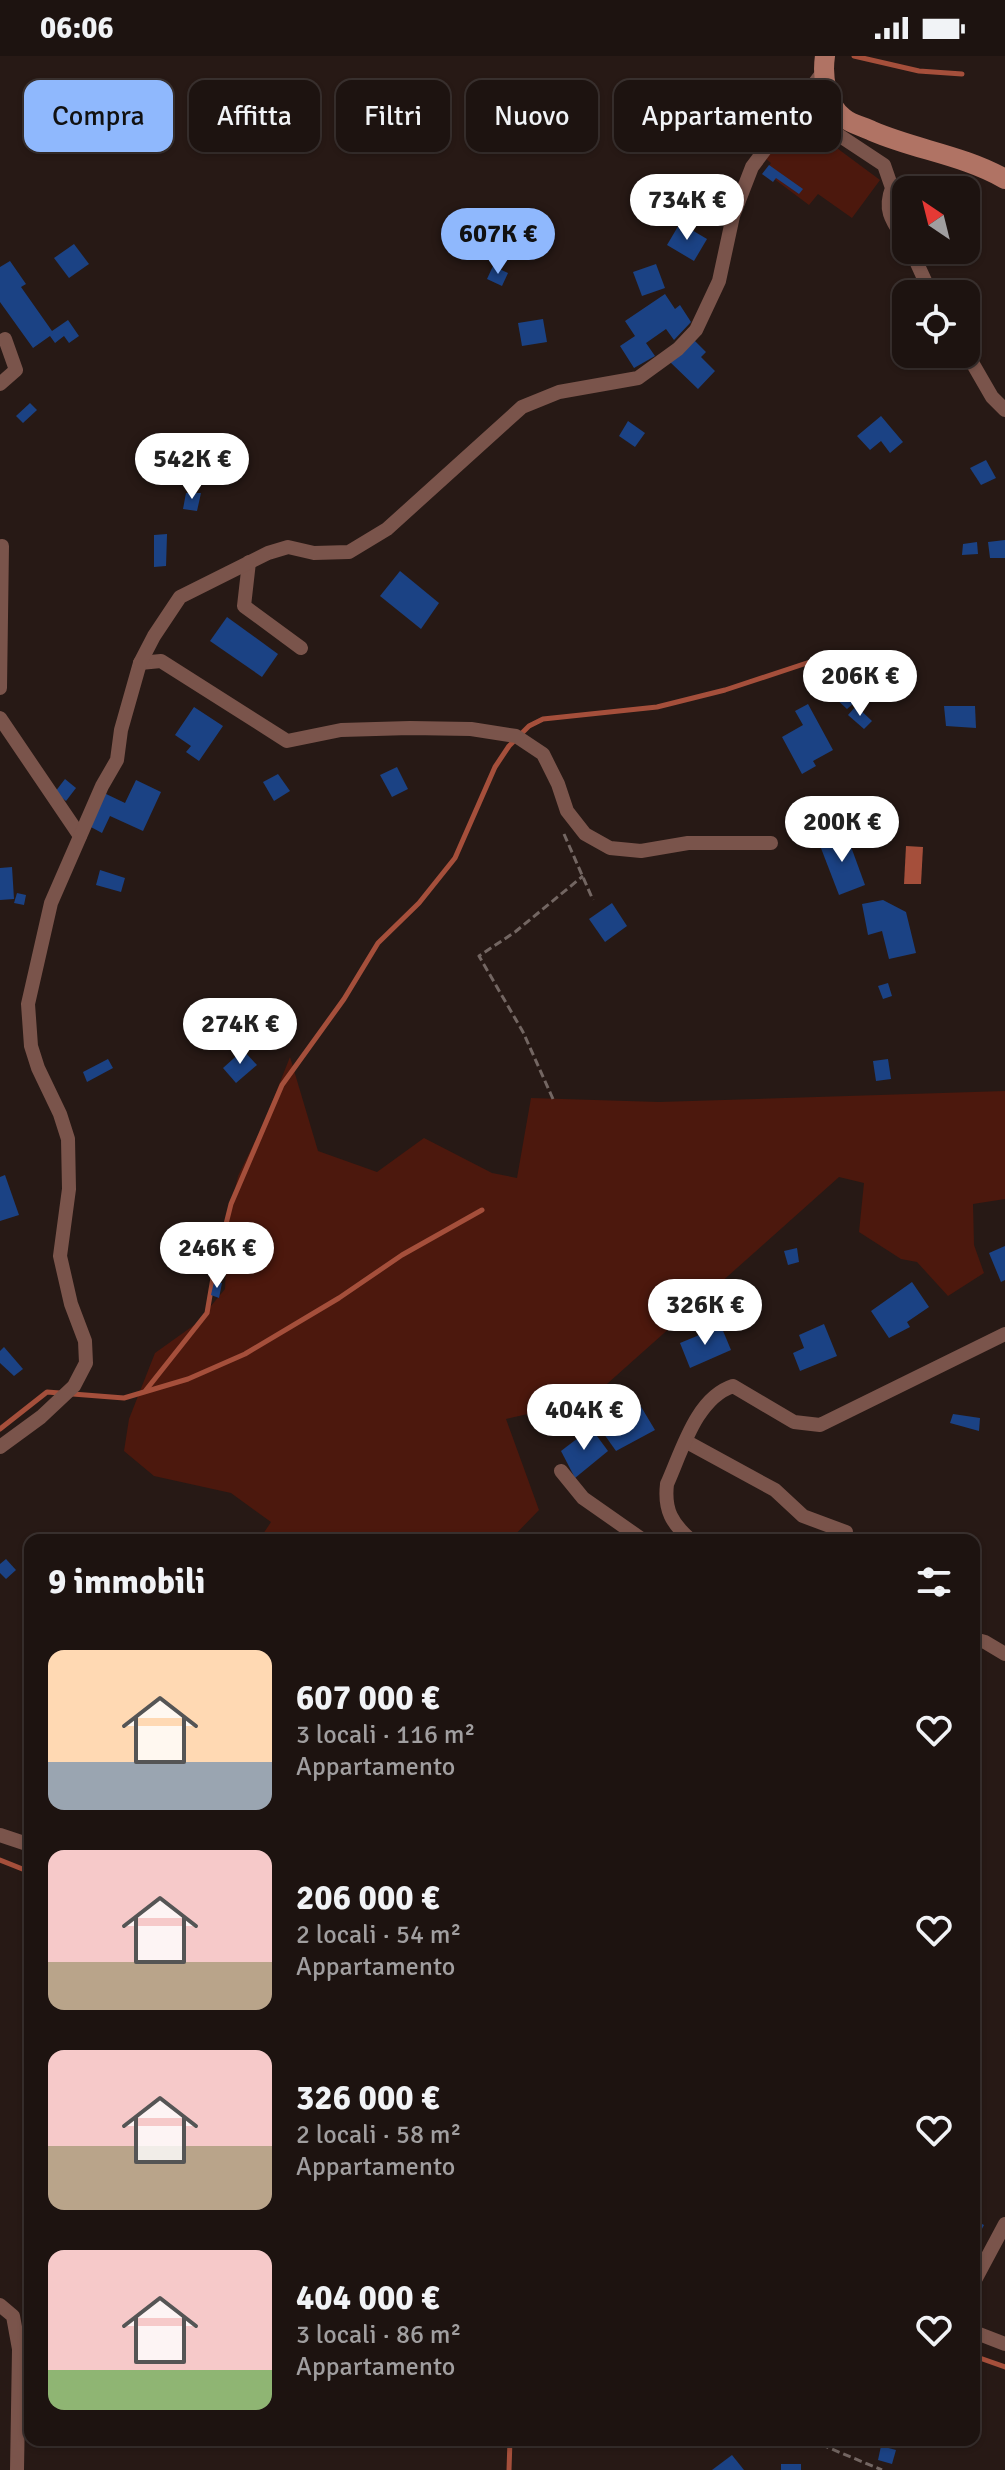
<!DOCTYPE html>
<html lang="it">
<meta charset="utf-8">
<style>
:root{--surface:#1d1310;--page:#2a201e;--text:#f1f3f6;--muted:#a09e9f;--line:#3b3230;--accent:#8fb8fd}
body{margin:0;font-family:Signika,sans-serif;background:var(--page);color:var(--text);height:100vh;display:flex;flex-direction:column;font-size:30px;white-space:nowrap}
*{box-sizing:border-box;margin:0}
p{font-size:26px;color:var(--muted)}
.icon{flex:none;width:44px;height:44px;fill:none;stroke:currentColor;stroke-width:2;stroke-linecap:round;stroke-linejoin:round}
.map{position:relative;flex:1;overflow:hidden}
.panel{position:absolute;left:24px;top:1478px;width:956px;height:912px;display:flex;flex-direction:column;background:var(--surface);border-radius:16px;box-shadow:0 2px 6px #0004,0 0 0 2px var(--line)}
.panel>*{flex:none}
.top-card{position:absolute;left:24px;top:24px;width:958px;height:72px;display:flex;gap:16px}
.needle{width:52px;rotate:325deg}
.fabs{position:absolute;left:892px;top:120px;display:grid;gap:16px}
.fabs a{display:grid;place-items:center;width:88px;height:88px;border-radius:16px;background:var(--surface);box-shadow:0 2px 6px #0004,0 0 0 2px var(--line);font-size:40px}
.price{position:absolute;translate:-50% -68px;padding:0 18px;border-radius:28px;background:#fff;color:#222;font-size:26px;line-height:52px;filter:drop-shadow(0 2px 4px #0008)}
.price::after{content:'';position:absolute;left:50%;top:48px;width:24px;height:18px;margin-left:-12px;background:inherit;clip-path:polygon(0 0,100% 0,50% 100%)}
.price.current{background:var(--accent);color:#111}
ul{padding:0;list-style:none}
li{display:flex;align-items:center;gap:24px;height:200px;padding:0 24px}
li span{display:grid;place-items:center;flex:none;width:224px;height:160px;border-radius:16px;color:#555}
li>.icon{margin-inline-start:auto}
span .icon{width:96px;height:96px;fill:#fffc;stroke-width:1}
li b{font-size:34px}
h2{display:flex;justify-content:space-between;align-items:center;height:96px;padding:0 24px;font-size:34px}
.chip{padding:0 28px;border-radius:16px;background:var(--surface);box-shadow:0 2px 6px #0004,0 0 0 2px var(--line);font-size:28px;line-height:72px}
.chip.current{background:var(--accent);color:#111}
.status{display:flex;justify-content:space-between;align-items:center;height:56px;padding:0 40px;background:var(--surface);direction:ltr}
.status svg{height:22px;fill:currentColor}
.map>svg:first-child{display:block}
.green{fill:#4c180d}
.water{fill:#a54f3b}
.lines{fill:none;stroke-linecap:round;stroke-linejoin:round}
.stream{stroke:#a54f3b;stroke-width:5}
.building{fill:#1b4284}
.path{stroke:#736662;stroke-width:3;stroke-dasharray:8 4;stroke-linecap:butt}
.minor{stroke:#7a544b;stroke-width:14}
.secondary{stroke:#b07364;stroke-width:20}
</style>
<div class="status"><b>06:06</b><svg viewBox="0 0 49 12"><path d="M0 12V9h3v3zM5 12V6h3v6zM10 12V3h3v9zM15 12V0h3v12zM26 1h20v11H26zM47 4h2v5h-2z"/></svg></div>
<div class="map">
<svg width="1005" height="2414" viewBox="0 0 1005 2414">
<rect width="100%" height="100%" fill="#271915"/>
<g class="green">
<path d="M795,61L880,124L852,162L818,138L809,149L765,116L771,107L765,102Z"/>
<path d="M290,1001L318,1095L377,1116L424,1082L492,1117L517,1122L531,1042L659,1046L1005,1035V1143L973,1148L974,1189L984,1217L948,1240L917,1206L901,1203L859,1176L864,1127L839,1121L589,1344L506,1363L539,1454L510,1484H259L271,1466L231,1437L154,1420L124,1395L129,1363L155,1297L197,1267L225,1233L228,1163L238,1120L263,1069Z"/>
</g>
<path class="water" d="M906,790L923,791L921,828H904Z"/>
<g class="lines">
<g class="stream">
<path d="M854,0L919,15L962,18"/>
<path d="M146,1334L207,1257L214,1216L231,1148L282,1029L344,943L378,887L419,847L455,802L495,711L509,690L529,670L543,663L657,651L725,634L825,601"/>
<path d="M0,1373L47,1336L124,1342L188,1323L245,1298L339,1242L402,1199L482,1154"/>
<path d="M0,1804L30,1816"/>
<path d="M974,2300L1005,2311"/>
<path d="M509,2414L510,2384"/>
</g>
</g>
<g class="building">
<path d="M769,109L803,133L799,138L776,122L773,126L762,118Z"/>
<path d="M680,167L707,183L694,205L667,189Z"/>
<path d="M74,188L89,208L69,222L54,202Z"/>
<path d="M10,205L26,228L21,231L52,275L68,264L79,280L69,287L64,280L55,287L50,280L33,292L0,246V211Z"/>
<path d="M656,208L665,232L642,240L633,216Z"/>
<path d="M493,210L508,217L502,230L487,223Z"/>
<path d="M665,238L675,253L680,249L691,266L674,284L666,273L646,287L655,300L634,312L620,290L635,280L625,265Z"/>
<path d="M543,263L547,286L522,290L518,267Z"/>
<path d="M692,282L706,296L701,301L715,315L698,333L670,306Z"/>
<path d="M30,347L37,354L23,367L16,360Z"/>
<path d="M881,360L903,386L890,397L881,385L870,394L857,380Z"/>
<path d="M628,365L645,377L635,391L619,380Z"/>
<path d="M986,404L996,422L981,429L970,412Z"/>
<path d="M186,437H201L197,455L183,453Z"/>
<path d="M167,478L166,510L154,511V479Z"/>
<path d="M1005,484V502H990L988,486Z"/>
<path d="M977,486L978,498L962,499L963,488Z"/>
<path d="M400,515L439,547L421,573L380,540Z"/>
<path d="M227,561L278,598L262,621L210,585Z"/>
<path d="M836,614L841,621L831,628L826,620Z"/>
<path d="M841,631L855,646L847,653L832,639Z"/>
<path d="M808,648L833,694L813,705L816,710L802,718L782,681L803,669L795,655Z"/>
<path d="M856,650L872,665L864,673L848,659Z"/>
<path d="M944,650H975L976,672L946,670Z"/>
<path d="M194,651L223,670L199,705L186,696L191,690L175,679Z"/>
<path d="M397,711L408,733L392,741L380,719Z"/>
<path d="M278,718L290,735L274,745L263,726Z"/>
<path d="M65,723L76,732L66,745L55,736Z"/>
<path d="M136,724L161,736L143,775L110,760L102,777L89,770L104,737L125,747Z"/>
<path d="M846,777L865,829L839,839L819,787Z"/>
<path d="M12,811L14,843L0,844V812Z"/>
<path d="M100,814L125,822L121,836L96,829Z"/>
<path d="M17,837L26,839L24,849L14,847Z"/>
<path d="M883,844L906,856L916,897L889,903L882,875L868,879L862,848Z"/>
<path d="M612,847L627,870L605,886L589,863Z"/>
<path d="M888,927L892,940L883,943L878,930Z"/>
<path d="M243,994L257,1009L236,1027L223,1012Z"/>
<path d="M108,1003L113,1012L87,1026L83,1016Z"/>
<path d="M888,1003L891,1023L876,1025L873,1005Z"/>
<path d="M5,1119L19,1159L0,1165V1121Z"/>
<path d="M1005,1190V1224L1001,1226L989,1197Z"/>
<path d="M797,1192L799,1206L788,1209L784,1195Z"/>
<path d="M214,1226L222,1227L219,1242L211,1239Z"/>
<path d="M912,1226L929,1251L907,1266L910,1271L889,1282L871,1255Z"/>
<path d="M824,1268L837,1300L800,1315L793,1297L804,1292L799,1279Z"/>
<path d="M721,1270L731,1294L690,1312L680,1287Z"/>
<path d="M4,1291L23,1313L14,1320L0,1307V1295Z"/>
<path d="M640,1349L655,1374L616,1395L599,1371L619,1357Z"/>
<path d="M953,1358L980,1362L979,1375L950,1367Z"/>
<path d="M591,1372L608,1395L575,1422L561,1395Z"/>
<path d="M6,1503L16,1514L6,1523L0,1517V1508Z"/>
<path d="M974,2164L984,2169L974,2188Z"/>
<path d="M881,2390L896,2394L892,2408L878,2404Z"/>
<path d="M732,2399L744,2414H712Z"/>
<rect x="781" y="2408" width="20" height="6"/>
</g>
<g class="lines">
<g class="path">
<path d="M564,778L593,844"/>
<path d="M553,1043L523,976L479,900L515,876L583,820"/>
<path d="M810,2384L882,2414"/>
</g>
<g class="minor">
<path d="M800,48L819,66L884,109L892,132C883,155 893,166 906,186"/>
<path d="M911,194L931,238"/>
<path d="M966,296L992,341L1005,354"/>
<path d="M0,328L16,314L5,283"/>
<path d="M249,506L244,550L301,592"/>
<path d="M140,607L161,605L287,685L341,674L410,672L471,673L516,680L543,698L558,728L567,755L585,778L610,792L641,795L688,787H771"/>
<path d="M0,632L2,490"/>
<path d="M0,662L80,780"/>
<path d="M687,1386L775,1434L803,1460L846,1476V1484"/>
<path d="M0,1391L41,1361L74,1330L86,1307L85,1285L71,1248L60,1200L69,1133L68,1083L60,1058L38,1012L31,990L28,948L51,847L102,730L117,704L121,674L140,607L154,580L180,541L268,497L288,491L314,497L349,496L387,473L522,351L559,336L638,322L678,293L696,274L719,225L733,160L752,111L823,16"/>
<path d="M561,1415L583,1442L643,1484"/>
<path d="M691,1484C672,1468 664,1454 667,1428C682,1395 696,1342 733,1330L794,1366L820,1369L1005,1278"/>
<path d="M974,1583L985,1586L1005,1598"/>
<path d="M0,1779L30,1789"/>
<path d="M974,2226L1005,2168"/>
<path d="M0,2249L13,2260L19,2293L17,2414"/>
<path d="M974,2276L1005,2288"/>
</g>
<path class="secondary" d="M825,0C822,20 826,49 844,62C851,68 864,71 872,75C916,94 963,99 1005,123"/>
</g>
</svg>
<div class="fabs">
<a><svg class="needle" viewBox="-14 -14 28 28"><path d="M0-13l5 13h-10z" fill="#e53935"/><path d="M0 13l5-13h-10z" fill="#a09e9f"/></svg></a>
<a><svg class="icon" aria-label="locate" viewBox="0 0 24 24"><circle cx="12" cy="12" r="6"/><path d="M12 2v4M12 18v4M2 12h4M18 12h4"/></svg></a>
</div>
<b class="price" style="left:687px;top:186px">734K €</b>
<b class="price current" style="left:498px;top:220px">607K €</b>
<b class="price" style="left:192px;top:445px">542K €</b>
<b class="price" style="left:860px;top:662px">206K €</b>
<b class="price" style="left:842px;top:808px">200K €</b>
<b class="price" style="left:240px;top:1010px">274K €</b>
<b class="price" style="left:217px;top:1234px">246K €</b>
<b class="price" style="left:705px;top:1291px">326K €</b>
<b class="price" style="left:584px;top:1396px">404K €</b>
<div class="top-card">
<a class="chip current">Compra</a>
<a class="chip">Affitta</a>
<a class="chip">Filtri</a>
<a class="chip">Nuovo</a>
<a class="chip">Appartamento</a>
</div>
<section class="panel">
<h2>9 immobili<svg class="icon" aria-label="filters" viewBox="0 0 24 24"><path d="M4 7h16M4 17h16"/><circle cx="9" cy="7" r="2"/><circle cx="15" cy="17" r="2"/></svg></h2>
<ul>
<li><span style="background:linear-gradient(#ffd9b3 70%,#9aa5b1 0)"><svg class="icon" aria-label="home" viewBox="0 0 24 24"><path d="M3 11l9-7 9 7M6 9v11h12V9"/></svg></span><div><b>607 000 €</b><p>3 locali · 116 m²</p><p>Appartamento</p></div><svg class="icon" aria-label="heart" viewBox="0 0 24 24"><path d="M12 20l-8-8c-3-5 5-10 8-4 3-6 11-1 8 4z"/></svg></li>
<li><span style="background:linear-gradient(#f6c9c9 70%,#b9a48a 0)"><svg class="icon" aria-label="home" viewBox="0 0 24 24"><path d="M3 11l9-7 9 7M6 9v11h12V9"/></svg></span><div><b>206 000 €</b><p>2 locali · 54 m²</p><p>Appartamento</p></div><svg class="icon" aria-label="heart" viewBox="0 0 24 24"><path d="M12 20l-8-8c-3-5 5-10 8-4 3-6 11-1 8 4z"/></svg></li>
<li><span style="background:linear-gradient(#f6c9c9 60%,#b9a48a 0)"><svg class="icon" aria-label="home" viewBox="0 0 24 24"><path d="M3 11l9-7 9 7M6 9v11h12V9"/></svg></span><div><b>326 000 €</b><p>2 locali · 58 m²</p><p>Appartamento</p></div><svg class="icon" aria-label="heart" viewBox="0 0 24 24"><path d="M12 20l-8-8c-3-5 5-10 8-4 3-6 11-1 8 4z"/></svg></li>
<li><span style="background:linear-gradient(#f6c9c9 75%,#8fb573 0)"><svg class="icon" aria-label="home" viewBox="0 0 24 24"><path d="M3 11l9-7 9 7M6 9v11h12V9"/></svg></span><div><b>404 000 €</b><p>3 locali · 86 m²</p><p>Appartamento</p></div><svg class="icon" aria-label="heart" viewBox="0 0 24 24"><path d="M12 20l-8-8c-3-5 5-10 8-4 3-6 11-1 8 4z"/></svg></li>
</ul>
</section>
</div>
